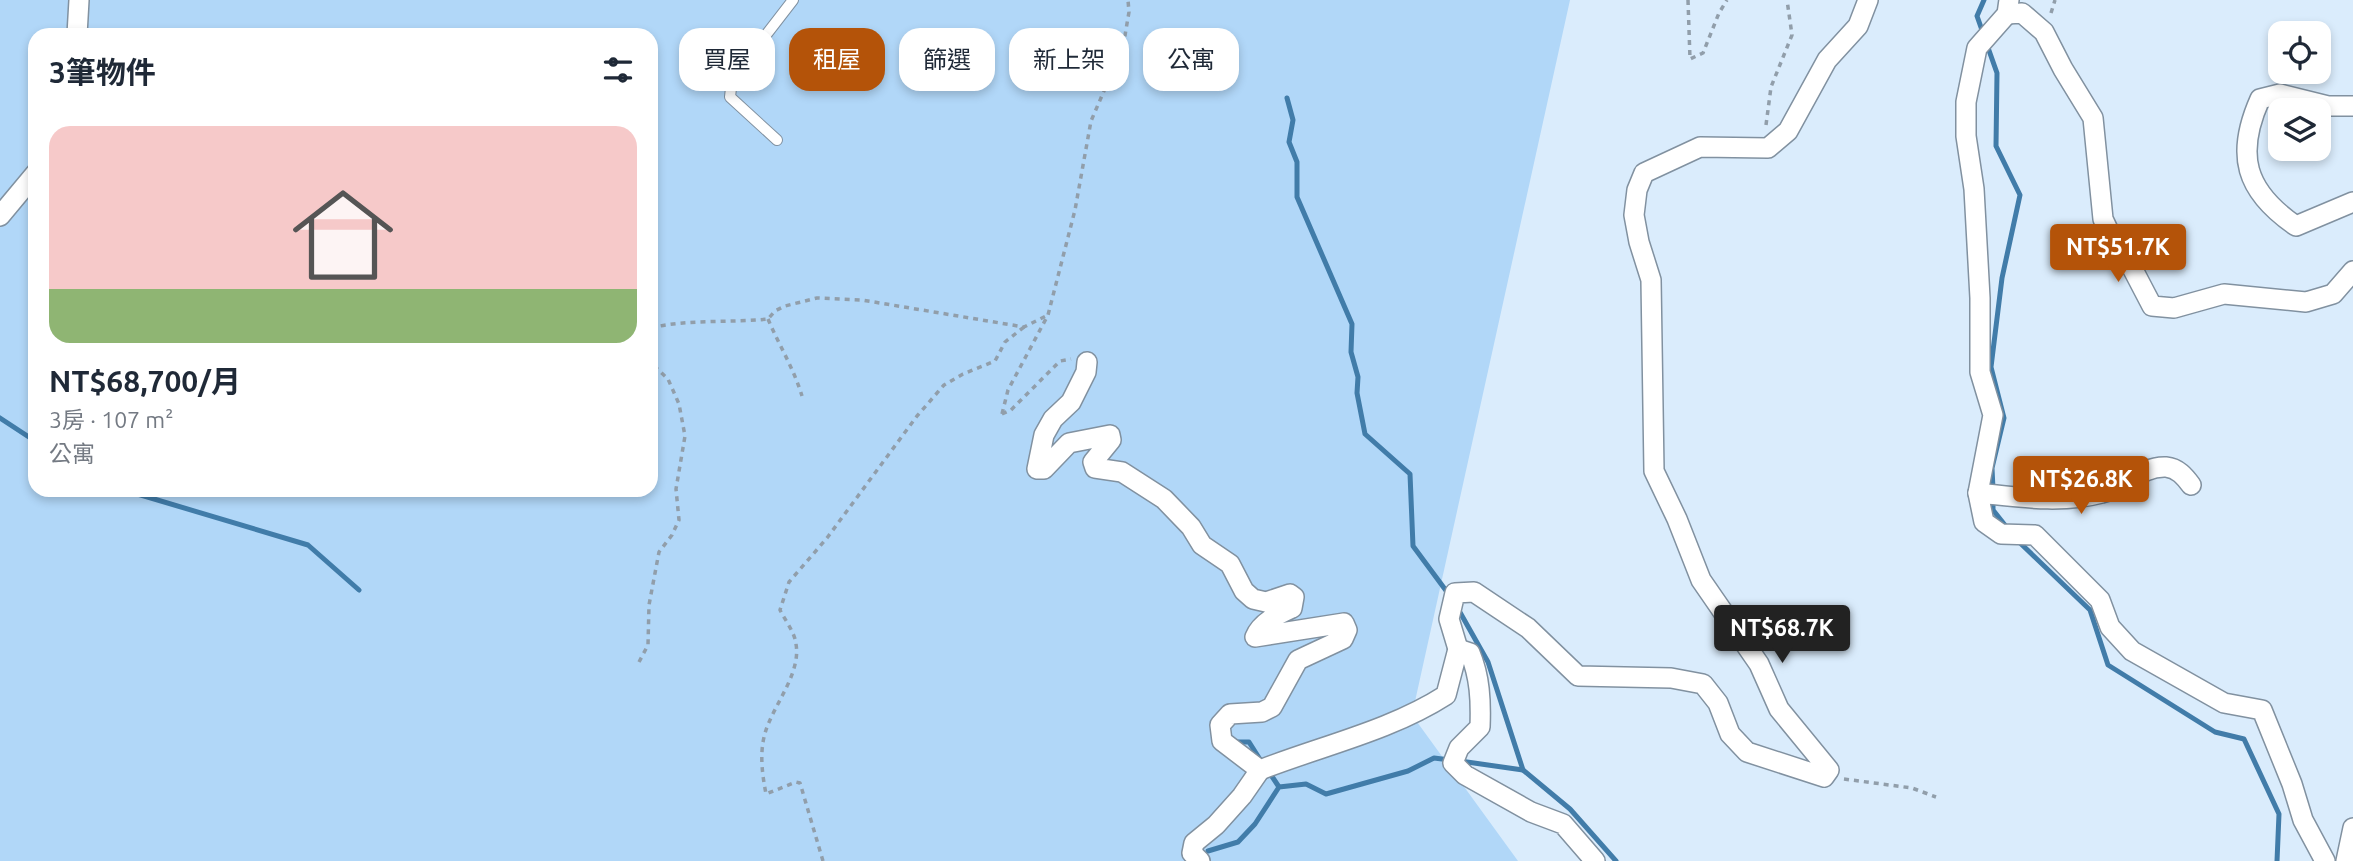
<!DOCTYPE html>
<html lang="zh-TW">
<meta charset="utf-8">
<style>
:root{--surface:#fff;--page:#f2f2f3;--text:#1f2937;--muted:#747a83;--accent:#b45309}
body{margin:0;font-family:Ubuntu,"Noto Sans TC",sans-serif;background:var(--page);color:var(--text);height:100vh;display:flex;flex-direction:column;font-size:26px;white-space:nowrap}
*{box-sizing:border-box;margin:0}
p{font-size:23px;color:var(--muted)}
.icon{flex:none;width:38px;height:38px;fill:none;stroke:currentColor;stroke-width:2;stroke-linecap:round;stroke-linejoin:round}
.map{position:relative;flex:1;overflow:hidden}
.sheet{position:absolute;left:28px;top:28px;width:630px;height:469px;display:flex;flex-direction:column;background:var(--surface);border-radius:21px;box-shadow:0 4px 10px #0003}
.sheet>*{flex:none}
.banner{position:absolute;left:679px;top:28px;width:665px;height:63px;display:flex;gap:14px}
.buttons{position:absolute;left:2268px;top:21px;display:grid;gap:14px}
.buttons a{display:grid;place-items:center;width:63px;height:63px;border-radius:14px;background:var(--surface);box-shadow:0 4px 10px #0003;font-size:35px}
.price{position:absolute;translate:-50% -60px;padding:0 16px;border-radius:7px;background:var(--accent);color:#fff;font-size:23px;line-height:46px;filter:drop-shadow(0 2px 4px #0008)}
.price::after{content:'';position:absolute;left:50%;top:42px;width:21px;height:16px;margin-left:-10px;background:inherit;clip-path:polygon(0 0,100% 0,50% 100%)}
.price.current{background:#222;color:#fff}
ul{padding:0;list-style:none}
li{display:grid;align-content:center;gap:14px;height:371px;padding:0 21px}
li span{display:grid;place-items:center;height:217px;border-radius:21px;color:#555}
li>.icon{margin-inline-start:auto}
span .icon{width:126px;height:126px;fill:#fffc;stroke-width:1}
li b{font-size:30px}
h2{display:flex;justify-content:space-between;align-items:center;height:84px;padding:0 21px;font-size:30px}
.tag{padding:0 24px;border-radius:21px;background:var(--surface);box-shadow:0 4px 10px #0003;font-size:24px;line-height:63px}
.tag.current{background:var(--accent);color:#fff}
.map>svg:first-child{display:block}
.green{fill:#b1d7f8;fill-rule:evenodd}
.lines{fill:none;stroke-linecap:round;stroke-linejoin:round}
.stream{stroke:#417ca9;stroke-width:5}
.service-casing{stroke:#8191a0;stroke-width:12}
.minor-casing{stroke:#8191a0;stroke-width:22}
.path{stroke:#919eaa;stroke-width:3.5;stroke-dasharray:5 5;stroke-linecap:butt}
.service{stroke:#fff;stroke-width:10}
.minor{stroke:#fff;stroke-width:19}
</style>
<div class="map">
<svg width="2353" height="861" viewBox="0 0 2353 861">
<rect width="100%" height="100%" fill="#daecfc"/>
<path class="green" d="M0,0H1570L1412,715L1518,861H0ZM35,35H651V490H35Z"/>
<g class="lines">
<g class="stream">
<path d="M1983,33L1977,16L1984,0"/>
<path d="M1986,42L1997,73L1996,146L2020,195L2002,278L1991,367L2004,418L1992,468L1993,489"/>
<path d="M1287,98L1293,120L1289,142L1297,162V197L1352,324L1351,352L1358,377L1357,393L1365,434L1410,474L1413,546L1450,596"/>
<path d="M0,418L35,441"/>
<path d="M124,490L308,545L359,590"/>
<path d="M1993,499V510L2008,529"/>
<path d="M2016,539L2090,610L2108,665L2215,732L2244,739L2279,814L2277,861"/>
<path d="M1457,607L1488,662L1523,770L1570,809L1616,861"/>
<path d="M1236,742H1249L1261,761"/>
<path d="M1460,761L1523,770"/>
<path d="M1269,772L1279,787"/>
<path d="M1208,851L1238,842L1255,824L1279,787L1306,784L1326,794L1408,771L1434,758L1450,760"/>
</g>
<defs>
<path id="service" d="M777,140L730,97L732,79L793,0"/>
<g id="minor">
<path d="M2009,0L2007,14L1977,48L1966,102V136L1974,189L1980,298V372L1993,415L1978,493L1984,522L2001,534L2035,535L2100,600L2110,627L2132,651L2224,703L2262,710L2292,784L2303,820L2325,861"/>
<path d="M2007,14L2022,13L2044,32L2063,69L2093,118L2103,219L2112,238L2128,260L2152,306L2174,308L2224,294L2306,302L2333,294L2353,271"/>
<path d="M77,35L79,0"/>
<path d="M2353,106H2328L2280,94L2260,99C2235,155 2245,191 2296,226L2353,202"/>
<path d="M0,216L35,174"/>
<path d="M1087,362L1086,372L1071,402L1053,419L1044,435L1037,469H1044L1069,443L1110,435L1111,440L1093,462L1095,468L1122,472L1164,499L1191,527L1202,545L1230,564L1244,591L1253,599L1266,602L1290,594L1294,597L1292,608C1279,614 1261,622 1255,637L1344,623L1347,630L1343,639L1298,660L1272,707L1262,712L1230,714L1220,725L1222,741L1260,770C1321,746 1390,731 1446,695L1458,649L1470,653C1480,677 1481,701 1480,727L1459,748L1453,763L1465,775L1531,812L1563,824L1595,861"/>
<path d="M1978,493C2018,497 2061,504 2102,493C2125,488 2140,466 2166,467C2178,468 2185,477 2191,485"/>
<path d="M1458,649L1449,619L1455,593L1474,592L1528,628L1578,676L1671,678L1703,684L1718,703L1730,734L1747,752L1824,777L1829,770L1779,709L1759,664L1701,580L1677,519L1654,471L1651,280L1639,242L1634,215L1637,190L1644,173L1700,147L1768,148L1788,131L1827,60L1858,26L1868,0"/>
<path d="M1200,861L1192,853L1194,843L1216,825L1242,796L1260,770"/>
<path d="M2346,861L2353,828"/>
</g>
</defs>
<use href="#service" class="service-casing"/>
<use href="#minor" class="minor-casing"/>
<g class="path">
<path d="M1688,0L1690,59L1703,53L1719,13L1727,0"/>
<path d="M2051,13L2055,0"/>
<path d="M1766,125L1771,87L1792,35L1787,0"/>
<path d="M768,319C779,345 794,369 802,396"/>
<path d="M651,328C686,319 731,323 768,319L775,311L785,306L817,298L862,300L1024,327L1046,316"/>
<path d="M1002,414L1008,390L1048,315L1075,210L1091,121L1123,47L1129,12L1128,0"/>
<path d="M1002,414L1011,410L1060,361L1071,359"/>
<path d="M639,662L648,645L649,605L659,552L672,535L679,520L676,489L685,436L679,404L668,379L651,363"/>
<path d="M1844,779L1912,788L1936,797"/>
<path d="M823,861L800,783L796,782L766,794C762,773 759,751 766,730C775,703 801,673 796,644C795,633 785,620 780,610L789,582L827,538L917,416L944,385L963,374L995,361L1005,342L1024,327"/>
</g>
<use href="#service" class="service"/>
<use href="#minor" class="minor"/>
</g>
</svg>
<div class="buttons">
<a><svg class="icon" aria-label="locate" viewBox="0 0 24 24"><circle cx="12" cy="12" r="6"/><path d="M12 2v4M12 18v4M2 12h4M18 12h4"/></svg></a>
<a><svg class="icon" aria-label="layers" viewBox="0 0 24 24"><path d="M12 4l9 5-9 5-9-5zM3 14l9 5 9-5"/></svg></a>
</div>
<b class="price" style="left:2118px;top:284px">NT$51.7K</b>
<b class="price" style="left:2081px;top:516px">NT$26.8K</b>
<b class="price current" style="left:1782px;top:665px">NT$68.7K</b>
<div class="banner">
<a class="tag">買屋</a>
<a class="tag current">租屋</a>
<a class="tag">篩選</a>
<a class="tag">新上架</a>
<a class="tag">公寓</a>
</div>
<section class="sheet">
<h2>3筆物件<svg class="icon" aria-label="filters" viewBox="0 0 24 24"><path d="M4 7h16M4 17h16"/><circle cx="9" cy="7" r="2"/><circle cx="15" cy="17" r="2"/></svg></h2>
<ul>
<li><span style="background:linear-gradient(#f6c9c9 75%,#8fb573 0)"><svg class="icon" aria-label="home" viewBox="0 0 24 24"><path d="M3 11l9-7 9 7M6 9v11h12V9"/></svg></span><div><b>NT$68,700/月</b><p>3房 · 107 m²</p><p>公寓</p></div></li>
</ul>
</section>
</div>
